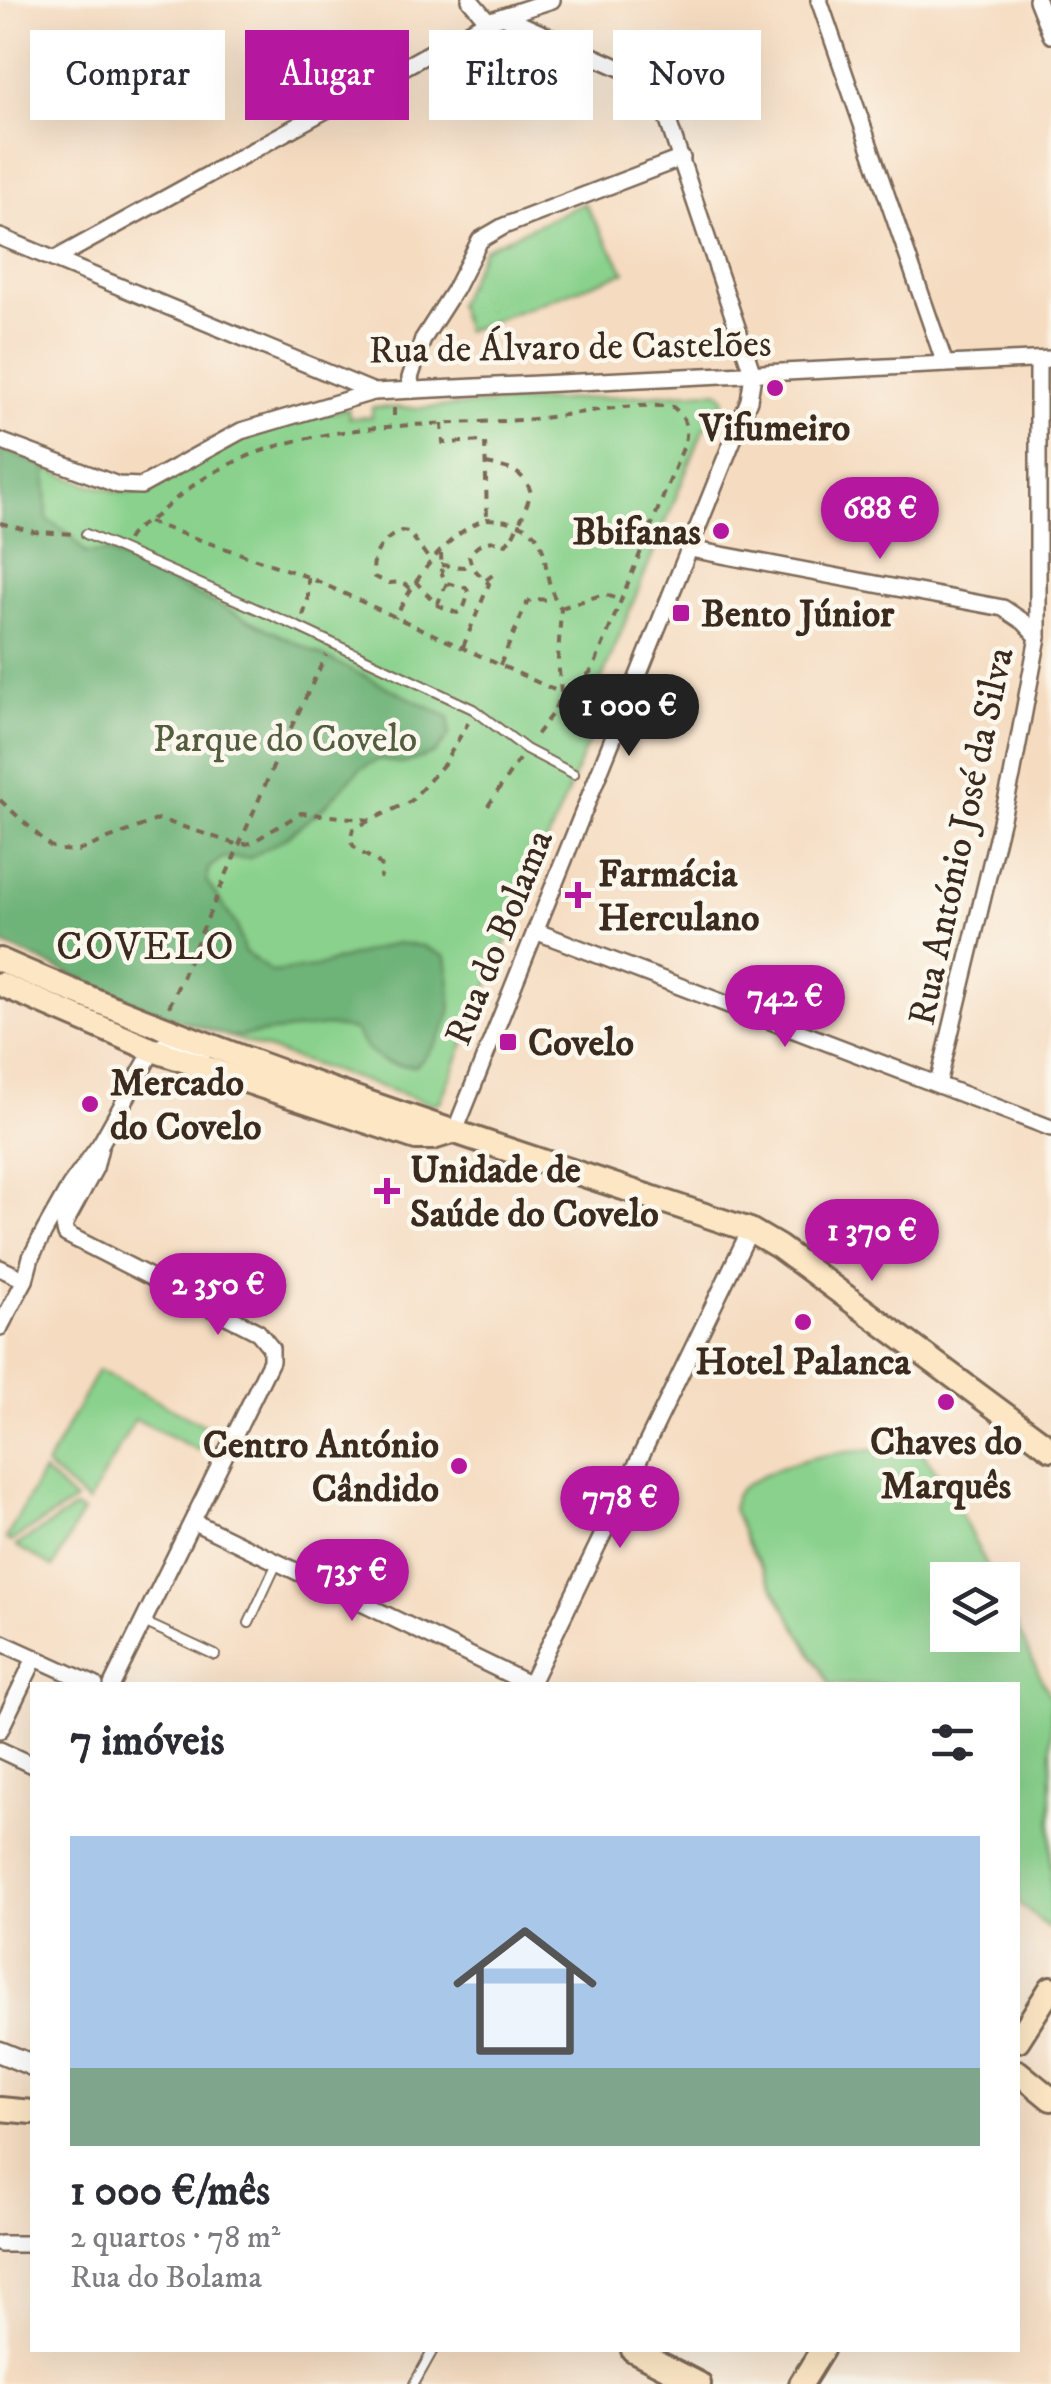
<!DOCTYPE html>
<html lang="pt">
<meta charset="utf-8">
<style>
:root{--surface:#fff;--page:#f2f2f3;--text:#2b2b33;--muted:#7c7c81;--accent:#b5179e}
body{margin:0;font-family:"IM FELL DW Pica",serif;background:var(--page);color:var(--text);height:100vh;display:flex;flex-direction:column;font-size:38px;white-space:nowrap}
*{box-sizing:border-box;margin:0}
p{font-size:32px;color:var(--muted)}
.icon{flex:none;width:55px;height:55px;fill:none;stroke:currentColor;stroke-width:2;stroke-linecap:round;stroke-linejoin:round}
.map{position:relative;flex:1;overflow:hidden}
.side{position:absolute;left:30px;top:1682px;width:990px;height:670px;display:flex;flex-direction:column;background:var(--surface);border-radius:0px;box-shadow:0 10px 40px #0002}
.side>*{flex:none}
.hud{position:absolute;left:30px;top:30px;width:992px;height:90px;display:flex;gap:20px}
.fabs{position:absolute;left:930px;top:1562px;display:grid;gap:20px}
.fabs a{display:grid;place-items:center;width:90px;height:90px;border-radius:0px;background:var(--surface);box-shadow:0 10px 40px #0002;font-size:50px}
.price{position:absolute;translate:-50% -85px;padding:0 22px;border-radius:35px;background:var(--accent);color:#fff;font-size:32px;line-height:65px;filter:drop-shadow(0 2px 5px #0008)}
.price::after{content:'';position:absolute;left:50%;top:60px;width:30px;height:22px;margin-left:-15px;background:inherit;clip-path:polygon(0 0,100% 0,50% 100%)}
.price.active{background:#222;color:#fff}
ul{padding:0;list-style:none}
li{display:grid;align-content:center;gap:20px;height:530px;padding:0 40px}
li span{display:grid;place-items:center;height:310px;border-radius:0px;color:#555}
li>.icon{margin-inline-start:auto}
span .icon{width:180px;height:180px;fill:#fffc;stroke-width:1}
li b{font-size:42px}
h2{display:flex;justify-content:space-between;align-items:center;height:120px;padding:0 40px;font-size:42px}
.pill{padding:0 35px;border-radius:0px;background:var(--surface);box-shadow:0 10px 40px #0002;font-size:35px;line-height:90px}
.pill.active{background:var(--accent);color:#fff}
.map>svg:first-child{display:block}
.green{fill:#89d18c;stroke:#627e55;stroke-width:2.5}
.forest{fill:#6eb378;stroke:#546e4b;stroke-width:2.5}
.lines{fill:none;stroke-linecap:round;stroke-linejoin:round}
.service-casing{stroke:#7c6857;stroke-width:12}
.minor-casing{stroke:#7c6857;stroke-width:20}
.tertiary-casing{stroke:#7c6857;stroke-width:25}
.secondary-casing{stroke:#7c6857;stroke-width:28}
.path{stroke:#7c6857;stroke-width:4;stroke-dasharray:8 8;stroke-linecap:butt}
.service{stroke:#fff;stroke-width:8}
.minor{stroke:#fff;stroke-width:15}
.tertiary{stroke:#fff;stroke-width:20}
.secondary{stroke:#fce6c4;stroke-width:22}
.path-bridge{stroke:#7c6857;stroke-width:4;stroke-dasharray:8 8;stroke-linecap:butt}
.poi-dot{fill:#b5179e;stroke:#fbf7ec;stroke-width:4}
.labels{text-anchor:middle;stroke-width:9;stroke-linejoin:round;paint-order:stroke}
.street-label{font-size:38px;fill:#3b2a1e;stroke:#fbf7ec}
.poi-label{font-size:38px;font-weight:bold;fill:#3b2a1e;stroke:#fbf7ec;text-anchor:start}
.park-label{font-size:38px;fill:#525c3f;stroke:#fbf7ec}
.neighbourhood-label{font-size:40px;letter-spacing:2.5px;fill:#3b2a1e;stroke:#fbf7ec}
</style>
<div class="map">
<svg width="1051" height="2384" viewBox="0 0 1051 2384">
<rect width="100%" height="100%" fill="#fbf7ec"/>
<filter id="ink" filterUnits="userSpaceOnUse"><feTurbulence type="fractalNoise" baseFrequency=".01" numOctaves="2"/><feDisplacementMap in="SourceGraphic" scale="20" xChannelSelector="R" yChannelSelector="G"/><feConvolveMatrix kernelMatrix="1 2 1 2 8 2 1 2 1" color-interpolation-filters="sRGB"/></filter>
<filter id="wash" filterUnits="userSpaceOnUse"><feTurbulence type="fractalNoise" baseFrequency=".0048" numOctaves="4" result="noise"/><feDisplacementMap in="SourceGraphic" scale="40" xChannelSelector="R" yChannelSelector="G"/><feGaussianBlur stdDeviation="2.25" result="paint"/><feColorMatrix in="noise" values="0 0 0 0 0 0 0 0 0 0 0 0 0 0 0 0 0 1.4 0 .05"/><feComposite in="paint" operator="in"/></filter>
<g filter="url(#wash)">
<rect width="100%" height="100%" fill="#f5dcc1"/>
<g class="green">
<path d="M584,203L625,272L465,331L457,304L484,249Z"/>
<path d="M713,391L720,392L725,398L718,422L704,428L584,723L594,728L440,1102L432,1104L158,1013L0,449C39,464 111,502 150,490L247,435L348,408L349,418L372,417V407L419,408Z"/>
<path d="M98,1370L208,1427L198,1450L135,1419L88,1503L46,1466Z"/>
<path d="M919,1448L946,1485L994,1580H948V1635H1002L1003,1598L1051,1699V1930L1018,1903V1685H830L745,1539L733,1508L735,1496L740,1489C795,1452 855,1449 919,1448Z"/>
<path d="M43,1471L75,1501L10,1542L6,1539Z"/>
<path d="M75,1508L83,1512L53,1567L16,1546Z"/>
</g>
<path class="forest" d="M0,449L46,466L47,519L71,535L85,553L108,552L449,717V735L436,753L403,764L380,759L360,769L324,807L285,838L250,858H222L208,869L207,882L237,926L244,951L272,972L315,967L396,943L423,946L446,957C455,1010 455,1027 416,1066C380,1065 374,1060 354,1030L327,1026L230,1037L158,1013L0,943Z"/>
</g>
<g filter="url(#ink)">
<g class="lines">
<defs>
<g id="service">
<path d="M86,534L298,627L473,709L526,749L574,774"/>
<path d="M144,1622L215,1655"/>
<path d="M249,1623L277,1563"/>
<path d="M414,2384L433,2350"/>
</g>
<g id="minor">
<path d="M470,0L488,21"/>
<path d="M819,0L945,364"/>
<path d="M1037,0L1051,35"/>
<path d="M0,237L374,392L1051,359"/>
<path d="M55,259L488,21L552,0"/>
<path d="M412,390L410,378L423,339L455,289L480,240L504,226L682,158"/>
<path d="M0,441L118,485L141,486L241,431L373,392"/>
<path d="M690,549L1003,608L1024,622L1038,637"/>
<path d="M535,931L1051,1128"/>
<path d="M938,1084L1012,776L1038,637V360"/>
<path d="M455,1131L749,400L753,375L658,91L640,77L505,17"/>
<path d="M101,1143L95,1168L64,1225L66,1234L258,1332L271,1348V1361L112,1685"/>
<path d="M0,1268L25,1280"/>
<path d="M0,1327L25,1280L31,1257L44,1232L70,1186L101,1143L153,1050L166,1044L203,1053"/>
<path d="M194,1522L531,1685"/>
<path d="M0,1642L95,1685"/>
<path d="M530,1685L750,1230"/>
<path d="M0,1730L35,1658"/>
<path d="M0,1750L32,1765"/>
<path d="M0,2244H32"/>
</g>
<path id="tertiary" d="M0,2052L32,2065"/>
<g id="secondary">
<path d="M0,960C243,1067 498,1146 750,1230L779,1247L1051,1449"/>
<path d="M0,984L153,1050L416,1138H433L455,1131"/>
<path d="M1018,2040L1051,1988"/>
<path d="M1018,2072L1051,2099"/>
<path d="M0,2109L32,2112"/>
<path d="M633,2350L699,2384"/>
<path d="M801,2384L822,2350"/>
</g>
</defs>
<use href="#service" class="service-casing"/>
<use href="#minor" class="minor-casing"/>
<use href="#tertiary" class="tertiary-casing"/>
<use href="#secondary" class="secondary-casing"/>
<g class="path">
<path d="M394,408V424"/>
<path d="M442,423L443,443L485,441L487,519"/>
<path d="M486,464C508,468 524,470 531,493L523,515"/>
<path d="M148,522L308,577L561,693L558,659L561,608C531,568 567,522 487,519C446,532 413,582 395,618"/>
<path d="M0,523L34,532L76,534"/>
<path d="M127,540C133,527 150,522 161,512C257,419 398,427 521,420C569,417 626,401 673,407C686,418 688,427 685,443L593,669L576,687L561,693L554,711L533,739"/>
<path d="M441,565L464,567L469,563"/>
<path d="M486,580L494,574"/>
<path d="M415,581L437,605L457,613L463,610L469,593L466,588L447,583L442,574L441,554"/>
<path d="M410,588L403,582L389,583L374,577C370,556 382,539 401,531L409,532L431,562"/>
<path d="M437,605L447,583"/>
<path d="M561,608L604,594L621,600"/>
<path d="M303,616L308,600V577"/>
<path d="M463,647L489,584L472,567L469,556C478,542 491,538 506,544L513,535"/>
<path d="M500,665L527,603L532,599L553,600"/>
<path d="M0,800L50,846L62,850L78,851L159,819L239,845L251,843L301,813L371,820L411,801L444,764L468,723"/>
<path d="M488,806L519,759"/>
<path d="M369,821L353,829L350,840C357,856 374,855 383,868L380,879"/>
<path d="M169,1007L279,753L326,655"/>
</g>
<use href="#service" class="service"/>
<use href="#minor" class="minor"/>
<use href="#tertiary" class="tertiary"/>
<use href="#secondary" class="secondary"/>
<path class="path-bridge" d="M513,535L523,515"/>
</g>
</g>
<g class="poi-dot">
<circle cx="775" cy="388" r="10"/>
<circle cx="721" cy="531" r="10"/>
<rect x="671" y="603" width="20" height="20" rx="5"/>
<path d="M573 880h10v10h10v10h-10v10h-10v-10h-10v-10h10z"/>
<rect x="498" y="1032" width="20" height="20" rx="5"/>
<circle cx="90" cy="1104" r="10"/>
<path d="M382 1176h10v10h10v10h-10v10h-10v-10h-10v-10h10z"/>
<circle cx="803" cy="1322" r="10"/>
<circle cx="946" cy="1402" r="10"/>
<circle cx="459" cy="1466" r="10"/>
</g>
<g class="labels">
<g class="street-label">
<text transform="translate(570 346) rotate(-1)" y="13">Rua de Álvaro de Castelões</text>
<text transform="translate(960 836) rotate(-78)" y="13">Rua António José da Silva</text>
<text transform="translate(498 937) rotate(-68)" y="13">Rua do Bolama</text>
</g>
<g class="poi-label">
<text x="775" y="440" text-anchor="middle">Vifumeiro</text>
<text x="701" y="544" text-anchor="end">Bbifanas</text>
<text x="701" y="626">Bento Júnior</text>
<text x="598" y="886">Farmácia<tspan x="598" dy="44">Herculano</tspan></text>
<text x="528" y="1055">Covelo</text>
<text x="110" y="1095">Mercado<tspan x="110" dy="44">do Covelo</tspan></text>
<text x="410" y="1182">Unidade de<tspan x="410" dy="44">Saúde do Covelo</tspan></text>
<text x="803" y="1374" text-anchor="middle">Hotel Palanca</text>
<text x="946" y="1454" text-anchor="middle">Chaves do<tspan x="946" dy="44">Marquês</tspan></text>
<text x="439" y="1457" text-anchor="end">Centro António<tspan x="439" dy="44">Cândido</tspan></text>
</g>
<g class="park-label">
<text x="285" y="751">Parque do Covelo</text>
</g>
<g class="neighbourhood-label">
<text x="146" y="959">COVELO</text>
</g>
</g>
</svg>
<div class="fabs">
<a><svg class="icon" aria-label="layers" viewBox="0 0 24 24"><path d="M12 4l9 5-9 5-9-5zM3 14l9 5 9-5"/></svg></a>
</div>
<b class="price" style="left:880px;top:562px">688 €</b>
<b class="price active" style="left:629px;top:759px">1 000 €</b>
<b class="price" style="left:785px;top:1050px">742 €</b>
<b class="price" style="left:872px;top:1284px">1 370 €</b>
<b class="price" style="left:218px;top:1338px">2 350 €</b>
<b class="price" style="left:620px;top:1551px">778 €</b>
<b class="price" style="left:352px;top:1624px">735 €</b>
<div class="hud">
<a class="pill">Comprar</a>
<a class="pill active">Alugar</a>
<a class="pill">Filtros</a>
<a class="pill">Novo</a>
</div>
<section class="side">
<h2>7 imóveis<svg class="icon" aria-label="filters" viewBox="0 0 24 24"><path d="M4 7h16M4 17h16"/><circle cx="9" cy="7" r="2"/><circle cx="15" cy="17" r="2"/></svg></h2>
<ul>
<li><span style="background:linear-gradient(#a9c7e8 75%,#7fa58c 0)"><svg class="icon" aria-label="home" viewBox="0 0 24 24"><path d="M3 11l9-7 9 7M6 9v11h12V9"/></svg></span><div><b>1 000 €/mês</b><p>2 quartos · 78 m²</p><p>Rua do Bolama</p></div></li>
</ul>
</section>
</div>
